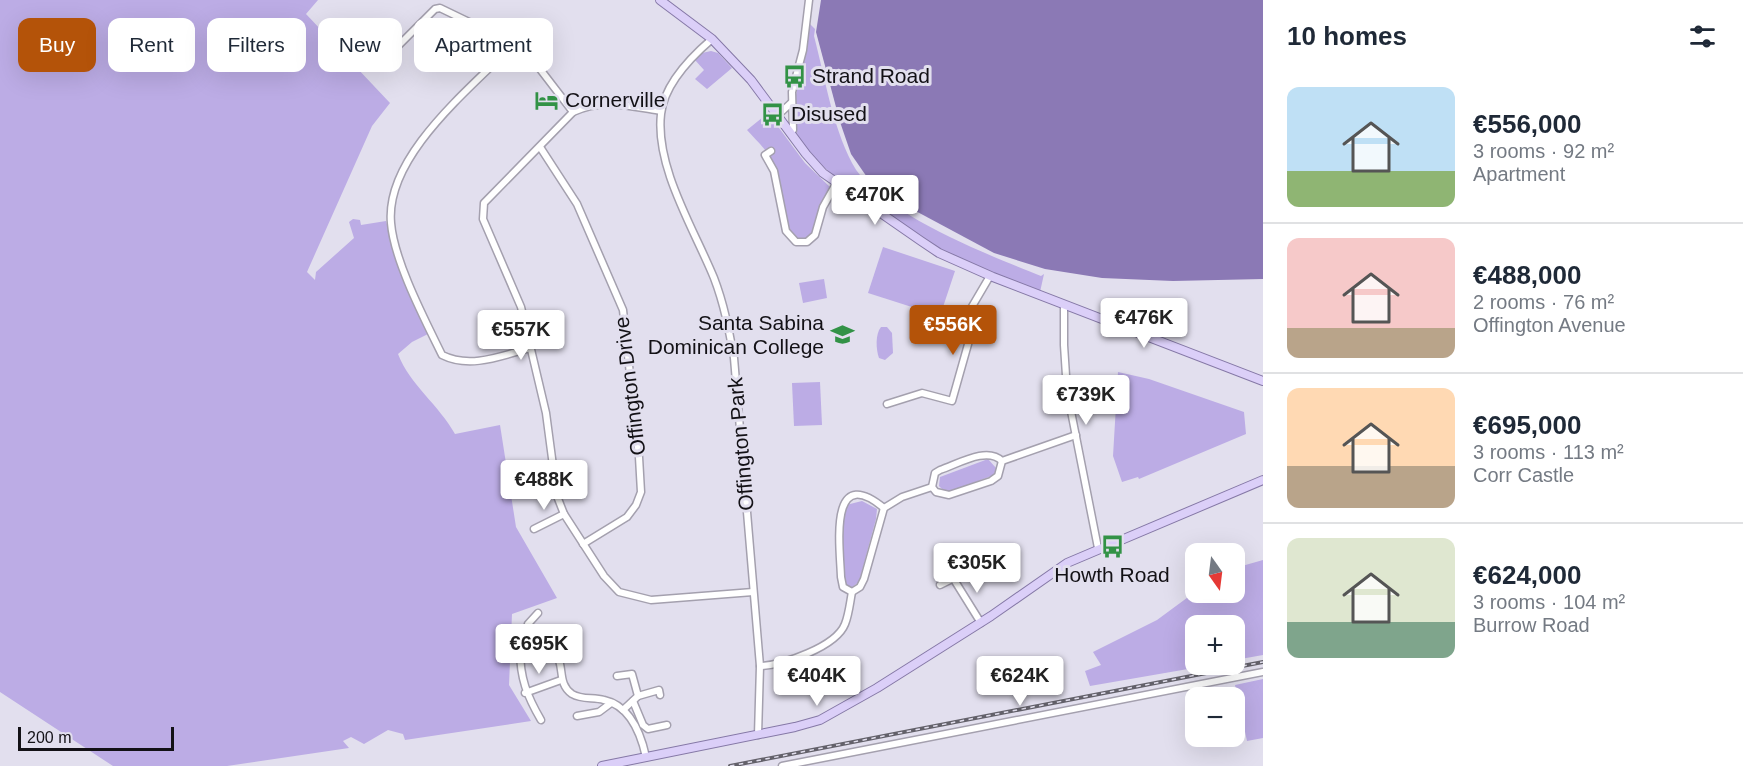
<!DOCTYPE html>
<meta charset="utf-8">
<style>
:root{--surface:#fff;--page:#f6f6f7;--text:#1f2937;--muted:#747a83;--line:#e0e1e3;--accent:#b45309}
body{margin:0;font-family:Arial,sans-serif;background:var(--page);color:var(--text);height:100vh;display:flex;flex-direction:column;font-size:22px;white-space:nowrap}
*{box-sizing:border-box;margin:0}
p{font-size:20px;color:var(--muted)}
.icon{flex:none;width:33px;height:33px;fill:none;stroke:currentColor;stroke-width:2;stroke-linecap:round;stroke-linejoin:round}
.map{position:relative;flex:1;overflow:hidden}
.details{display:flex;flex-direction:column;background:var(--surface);width:480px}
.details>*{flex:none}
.top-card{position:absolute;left:18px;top:18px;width:570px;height:54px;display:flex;gap:12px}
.needle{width:39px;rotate:166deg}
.tools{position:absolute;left:1185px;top:543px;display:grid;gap:12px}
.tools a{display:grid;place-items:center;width:60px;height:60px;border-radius:12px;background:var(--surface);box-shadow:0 6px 24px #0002;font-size:30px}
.scale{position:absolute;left:18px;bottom:15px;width:156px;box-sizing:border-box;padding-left:6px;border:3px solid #131116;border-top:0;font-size:16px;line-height:21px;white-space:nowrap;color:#131116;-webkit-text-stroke:4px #e2dfee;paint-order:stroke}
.price{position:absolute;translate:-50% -51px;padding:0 14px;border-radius:6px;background:#fff;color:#222;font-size:20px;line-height:39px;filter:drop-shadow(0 2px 3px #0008)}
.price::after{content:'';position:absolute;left:50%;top:36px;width:18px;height:14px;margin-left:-9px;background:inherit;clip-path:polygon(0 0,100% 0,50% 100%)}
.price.on{background:var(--accent);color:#fff}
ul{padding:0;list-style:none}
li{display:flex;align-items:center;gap:18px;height:150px;padding:0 24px}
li+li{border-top:2px solid var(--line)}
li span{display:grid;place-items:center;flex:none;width:168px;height:120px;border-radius:12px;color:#555}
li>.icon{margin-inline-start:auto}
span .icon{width:72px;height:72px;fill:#fffc;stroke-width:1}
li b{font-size:26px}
h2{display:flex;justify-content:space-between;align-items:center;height:72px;padding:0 24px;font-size:26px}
.pill{padding:0 21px;border-radius:12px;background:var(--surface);box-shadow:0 6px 24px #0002;font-size:21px;line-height:54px}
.pill.on{background:var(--accent);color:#fff}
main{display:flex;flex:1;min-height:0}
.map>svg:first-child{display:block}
.green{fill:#bcace5}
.water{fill:#8b79b5}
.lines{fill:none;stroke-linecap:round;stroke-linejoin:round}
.minor-casing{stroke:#a4a0ae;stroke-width:9}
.major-casing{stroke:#8578a6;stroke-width:10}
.minor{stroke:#fff;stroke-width:6}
.major{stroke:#dbcff8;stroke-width:8}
.rail-casing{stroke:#63616a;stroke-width:4}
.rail{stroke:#e2dfee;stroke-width:1.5;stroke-dasharray:4.5;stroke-linecap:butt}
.labels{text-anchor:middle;stroke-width:6;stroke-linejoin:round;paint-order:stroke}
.poi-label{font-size:21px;fill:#131116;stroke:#e2dfee;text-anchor:start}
.street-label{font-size:21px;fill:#131116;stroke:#e2dfee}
</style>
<main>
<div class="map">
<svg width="1263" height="766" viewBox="0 0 1263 766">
<rect width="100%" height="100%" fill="#e2dfee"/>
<g class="green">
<path d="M0,0H318L306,14L390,103L372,126L307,272L315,280L316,272L354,238L349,222L353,219L360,220L361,225L386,221L397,263L428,334L412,342L398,354C410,385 439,405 455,434L500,425L516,527L557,598L512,614L509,685L531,721L405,740L403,734L388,730L364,744L351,737L343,741L349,748L227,766H113L0,692Z"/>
<path d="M810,24L815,29L814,36C825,78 832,124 852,163C878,213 989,255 1041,276L1044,274L1040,292C1005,277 968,265 935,247C903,229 813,168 798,136C786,111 807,53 810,24Z"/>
<path d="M711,51L718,53L732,68L707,89L695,79L704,70L695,60L702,53Z"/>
<path d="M768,113L805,163L830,187L810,237C803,239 798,241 792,235C778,220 783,179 771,159C765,148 755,139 747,130Z"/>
<path d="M883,247L955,271L940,316L868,293Z"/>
<path d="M824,279L827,298L803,303L799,283Z"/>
<path d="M881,327H887L892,333L893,353L885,360L879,358C876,350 875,334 881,327Z"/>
<path d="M1118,372L1149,379L1244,412L1246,434L1139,479L1138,477L1122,482L1113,456Z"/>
<path d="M820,382L822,425L794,426L792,383Z"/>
<path d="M988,459L996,468L994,475L946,493L939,486L940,477Z"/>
<path d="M862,501L877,509L876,519L859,582L851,588L843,582V511L846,505Z"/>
<path d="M1263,560V655L1235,660L1234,626H1196V664L1211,665L1090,686L1085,671L1101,665L1093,652L1157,620L1195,592H1234L1235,568Z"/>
<path d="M1263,679V738L1247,741L1235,685Z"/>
</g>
<path class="water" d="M821,0H1263V279L1173,281L1102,278L1045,269L994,253L897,201L869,180L851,154L840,122L816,32Z"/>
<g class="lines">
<defs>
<g id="minor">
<path d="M712,39C691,57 664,85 661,114C655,167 694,229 714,278C724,304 729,330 734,358L760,666L758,735"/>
<path d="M513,45C470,89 385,156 391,223C394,261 425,320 442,355C470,369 501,356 530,348"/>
<path d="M381,63L435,9L440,8L496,35L530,56L573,112"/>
<path d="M661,111C630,106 602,98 573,112L484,203L483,219L521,307L546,413L557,496L564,514L604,576L619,592L651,600L753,592"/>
<path d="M778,115L791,103"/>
<path d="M790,133L793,130L792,92L803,50L809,0"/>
<path d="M540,147L577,204L623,310L639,457L641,492L636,505L627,517L583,544"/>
<path d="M771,151L765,155L774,171L786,231L796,242H807L815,235L823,207L836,184"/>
<path d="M1064,305V345L1067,391L1098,548"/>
<path d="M887,404L922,393L952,401L974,323L970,310L990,276"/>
<path d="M932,487L936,492L949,495L991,481L998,476L1002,461L1076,435"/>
<path d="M932,487L935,473L940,470C958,464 987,446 1002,461"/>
<path d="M534,529L564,514"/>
<path d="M953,578L981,623"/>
<path d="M940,585L962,574"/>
<path d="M852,592L843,587L841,577C840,547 828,462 884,508"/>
<path d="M538,613L528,624L523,642C532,645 547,647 554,653C566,664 556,683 572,694C582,700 593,697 604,700C631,706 641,734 646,757"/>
<path d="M520,650C520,678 527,696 541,720"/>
<path d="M760,666C783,665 836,647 845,624C849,614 850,602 852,592L860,587L864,579L884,508L902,497L932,487"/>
<path d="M617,676L632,674L638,696L623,710"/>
<path d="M525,693L561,680"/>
<path d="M638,696L659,690L660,695"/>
<path d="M633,701L643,725L648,729L667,725"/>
<path d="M577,716L599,712L611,703"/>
<path d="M782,766L1263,672"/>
</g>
<g id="major">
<path d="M660,0L712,39L751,80L806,154L823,173L921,241L939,253L993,277L1263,381"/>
<path d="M602,766L795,727L820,720L877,688L991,616L1067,563L1263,480"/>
</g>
</defs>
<use href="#minor" class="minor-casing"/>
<use href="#major" class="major-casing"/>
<use href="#minor" class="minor"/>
<use href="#major" class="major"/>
<defs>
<path id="rail" d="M730,766L1263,662"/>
</defs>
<use href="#rail" class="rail-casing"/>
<use href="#rail" class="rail"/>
</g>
<defs>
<symbol id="bus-bare" viewBox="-9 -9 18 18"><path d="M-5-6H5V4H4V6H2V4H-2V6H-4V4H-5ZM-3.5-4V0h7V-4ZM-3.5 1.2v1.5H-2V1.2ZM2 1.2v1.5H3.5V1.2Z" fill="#329246" stroke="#e2dfee" stroke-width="2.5" paint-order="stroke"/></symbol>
<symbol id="hotel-bare" viewBox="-9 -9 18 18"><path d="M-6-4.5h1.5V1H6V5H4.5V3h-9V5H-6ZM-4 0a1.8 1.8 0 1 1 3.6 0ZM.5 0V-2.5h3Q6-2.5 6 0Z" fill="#329246" stroke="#e2dfee" stroke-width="2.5" paint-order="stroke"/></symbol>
<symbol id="school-bare" viewBox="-9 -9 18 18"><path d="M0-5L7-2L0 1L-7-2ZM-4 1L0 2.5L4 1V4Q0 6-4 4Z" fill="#329246" stroke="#e2dfee" stroke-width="2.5" paint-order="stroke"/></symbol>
</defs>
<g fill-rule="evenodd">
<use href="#bus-bare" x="778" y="60" width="33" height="33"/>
<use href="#hotel-bare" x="530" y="84" width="33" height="33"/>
<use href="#bus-bare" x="756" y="98" width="33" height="33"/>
<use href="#school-bare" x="826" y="318" width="33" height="33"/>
<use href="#bus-bare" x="1096" y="530" width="33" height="33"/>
</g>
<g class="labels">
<g class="poi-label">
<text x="812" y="83">Strand Road</text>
<text x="565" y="107">Cornerville</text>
<text x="791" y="121">Disused</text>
<text x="824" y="330" text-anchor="end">Santa Sabina<tspan x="824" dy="24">Dominican College</tspan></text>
<text x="1112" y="582" text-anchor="middle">Howth Road</text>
</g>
<g class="street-label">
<text transform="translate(630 386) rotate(-97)" y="7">Offington Drive</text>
<text transform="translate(741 444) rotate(-95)" y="7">Offington Park</text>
</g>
</g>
</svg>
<div class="tools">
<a><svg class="needle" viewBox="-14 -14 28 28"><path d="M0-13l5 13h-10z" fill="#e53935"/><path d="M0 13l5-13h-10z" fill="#747a83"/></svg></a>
<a>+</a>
<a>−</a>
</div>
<div class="scale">200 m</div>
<b class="price" style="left:875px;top:226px">€470K</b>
<b class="price" style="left:1144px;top:349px">€476K</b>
<b class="price on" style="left:953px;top:356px">€556K</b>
<b class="price" style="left:521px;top:361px">€557K</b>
<b class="price" style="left:1086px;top:426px">€739K</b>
<b class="price" style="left:544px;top:511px">€488K</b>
<b class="price" style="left:977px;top:594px">€305K</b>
<b class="price" style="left:539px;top:675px">€695K</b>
<b class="price" style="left:817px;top:707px">€404K</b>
<b class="price" style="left:1020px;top:707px">€624K</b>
<div class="top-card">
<a class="pill on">Buy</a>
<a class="pill">Rent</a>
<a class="pill">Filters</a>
<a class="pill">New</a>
<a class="pill">Apartment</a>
</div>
</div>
<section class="details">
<h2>10 homes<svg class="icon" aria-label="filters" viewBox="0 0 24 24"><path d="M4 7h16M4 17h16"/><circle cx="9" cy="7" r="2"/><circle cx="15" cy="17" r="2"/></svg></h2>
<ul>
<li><span style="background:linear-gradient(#bfe0f5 70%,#8fb573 0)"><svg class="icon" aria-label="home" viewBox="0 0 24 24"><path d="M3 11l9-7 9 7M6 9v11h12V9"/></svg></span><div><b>€556,000</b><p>3 rooms · 92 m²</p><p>Apartment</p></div></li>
<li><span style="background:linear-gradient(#f6c9c9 75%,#b9a48a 0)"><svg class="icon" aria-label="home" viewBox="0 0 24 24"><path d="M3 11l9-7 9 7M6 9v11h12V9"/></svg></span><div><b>€488,000</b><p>2 rooms · 76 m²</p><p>Offington Avenue</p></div></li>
<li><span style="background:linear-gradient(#ffd9b3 65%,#b9a48a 0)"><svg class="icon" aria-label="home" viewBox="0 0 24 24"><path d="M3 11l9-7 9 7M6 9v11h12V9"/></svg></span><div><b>€695,000</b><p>3 rooms · 113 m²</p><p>Corr Castle</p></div></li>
<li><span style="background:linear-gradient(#dfe7d0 70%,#7fa58c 0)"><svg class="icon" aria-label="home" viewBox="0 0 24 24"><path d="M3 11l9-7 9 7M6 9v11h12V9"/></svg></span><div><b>€624,000</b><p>3 rooms · 104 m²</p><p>Burrow Road</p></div></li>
</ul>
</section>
</main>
